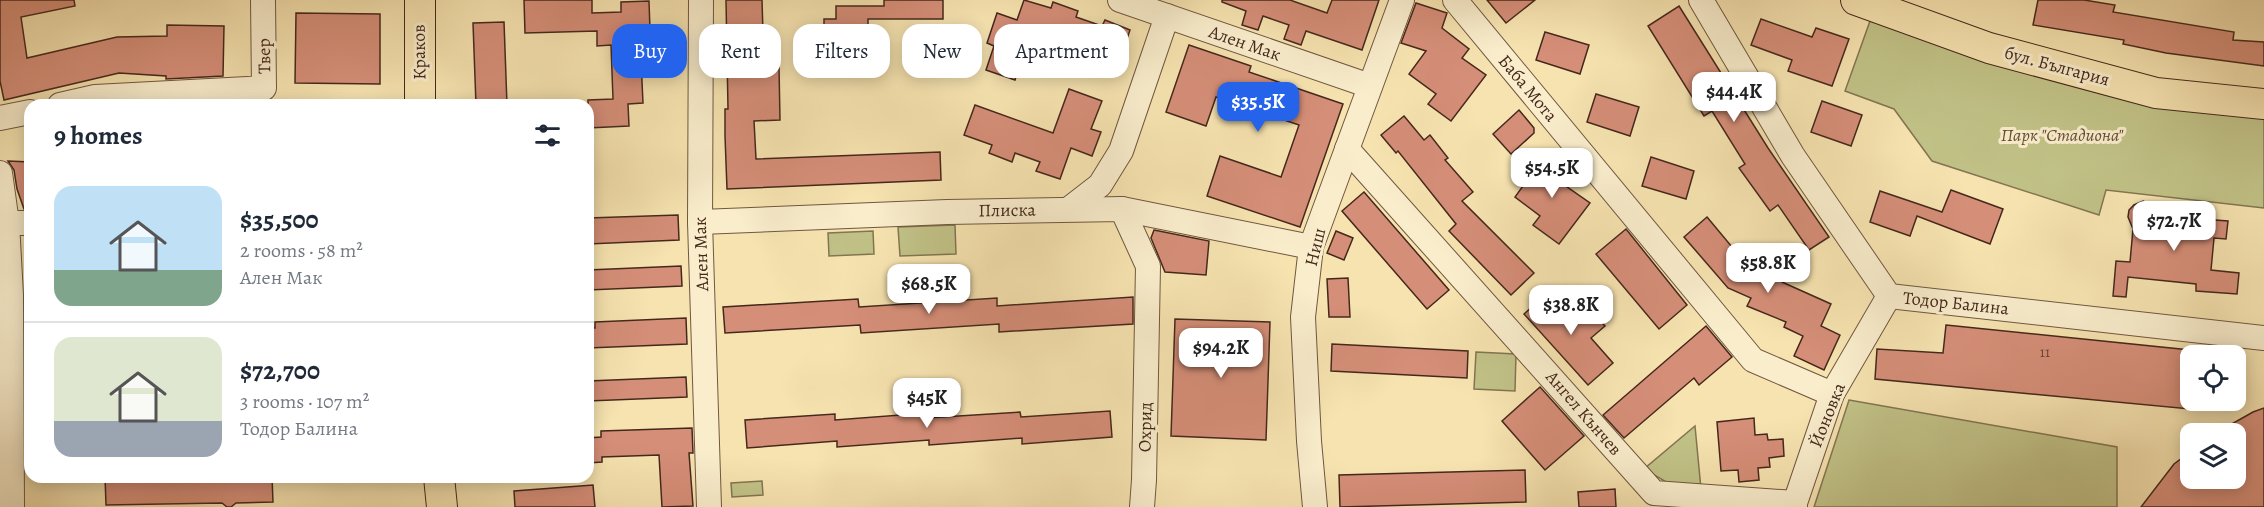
<!DOCTYPE html>
<meta charset="utf-8">
<style>
:root{--surface:#fff;--page:#f2f2f3;--text:#1f2937;--muted:#747a83;--line:#e0e1e3;--accent:#2563eb}
body{margin:0;font-family:Alegreya,serif;background:var(--page);color:var(--text);height:100vh;display:flex;flex-direction:column;font-size:22px;white-space:nowrap}
*{box-sizing:border-box;margin:0}
p{font-size:20px;color:var(--muted)}
.icon{flex:none;width:33px;height:33px;fill:none;stroke:currentColor;stroke-width:2;stroke-linecap:round;stroke-linejoin:round}
.map{position:relative;flex:1;overflow:hidden}
.drawer{position:absolute;left:24px;top:99px;width:570px;height:384px;display:flex;flex-direction:column;background:var(--surface);border-radius:18px;box-shadow:0 3px 15px #0003}
.drawer>*{flex:none}
.hud{position:absolute;left:612px;top:24px;width:570px;height:54px;display:flex;gap:12px}
.fabs{position:absolute;left:2180px;top:345px;display:grid;gap:12px}
.fabs a{display:grid;place-items:center;width:66px;height:66px;border-radius:12px;background:var(--surface);box-shadow:0 3px 15px #0003;font-size:30px}
.price{position:absolute;translate:-50% -51px;padding:0 14px;border-radius:12px;background:#fff;color:#222;font-size:20px;line-height:39px;filter:drop-shadow(0 2px 3px #0008)}
.price::after{content:'';position:absolute;left:50%;top:36px;width:18px;height:14px;margin-left:-9px;background:inherit;clip-path:polygon(0 0,100% 0,50% 100%)}
.price.selected{background:var(--accent);color:#fff}
ul{padding:0;list-style:none}
li{display:flex;align-items:center;gap:18px;height:150px;padding:0 30px}
li+li{border-top:2px solid var(--line)}
li span{display:grid;place-items:center;flex:none;width:168px;height:120px;border-radius:18px;color:#555}
li>.icon{margin-inline-start:auto}
span .icon{width:72px;height:72px;fill:#fffc;stroke-width:1}
li b{font-size:26px}
h2{display:flex;justify-content:space-between;align-items:center;height:72px;padding:0 30px;font-size:26px}
.chip{padding:0 21px;border-radius:18px;background:var(--surface);box-shadow:0 3px 15px #0003;font-size:21px;line-height:54px}
.chip.selected{background:var(--accent);color:#fff}
.map>svg:first-child{display:block}
.green{fill:#c1c287;stroke:#837552;stroke-width:1.5}
.building{fill:#d58e78;stroke:#45281c;stroke-width:1.5}
.lines{fill:none;stroke-linecap:round;stroke-linejoin:round}
.minor-casing{stroke:#715741;stroke-width:26}
.major-casing{stroke:#45281c;stroke-width:32}
.minor{stroke:#f9edcc;stroke-width:24}
.major{stroke:#f6e3b0;stroke-width:30}
.labels{text-anchor:middle;stroke-width:6;stroke-linejoin:round;paint-order:stroke}
.number-label{font-size:15px;fill:#694233}
.street-label{font-size:18px;fill:#45281c;stroke:#f9edcc}
.park-label{font-size:18px;font-style:italic;fill:#644e37;stroke:#f9edcc}
</style>
<div class="map">
<svg width="2264" height="507" viewBox="0 0 2264 507">
<rect width="100%" height="100%" fill="#f6e3b0"/>
<filter id="stains"><feTurbulence type="fractalNoise" baseFrequency=".00333" numOctaves="4"/><feColorMatrix values="0 0 0 0 .2 0 0 0 0 .09 0 0 0 0 .02 0 0 0 .5 -.17"/></filter>
<radialGradient id="worn" r=".72"><stop offset=".6" stop-color="#630" stop-opacity="0"/><stop offset="1" stop-color="#630" stop-opacity=".3"/></radialGradient>
<g class="green">
<path d="M1875,7L1989,48L2264,104V208L2106,190L2099,215L1932,161L1894,109L1845,91Z"/>
<path d="M955,225L956,254L900,256L898,227Z"/>
<path d="M873,231L874,254L829,256L828,233Z"/>
<path d="M1476,352L1516,354L1515,391L1474,389Z"/>
<path d="M1849,400L2117,447V507H1814Z"/>
<path d="M1695,426L1701,489L1673,486L1644,469Z"/>
<path d="M762,481L763,495L732,497L731,483Z"/>
</g>
<g class="building">
<path d="M0,0H74L75,6L21,17L27,58L117,37L167,36V25L224,26L223,76L166,79V76L119,73L4,100L0,81Z"/>
<path d="M524,0H592V13L621,12V2L649,1L651,59L641,60L643,103L628,104L629,126L588,128V100L613,99L611,45L597,46V31L525,33Z"/>
<path d="M726,0H762L764,67H779L780,120L754,121L756,159L940,152L941,180L727,189L725,136V109H728Z"/>
<path d="M884,0H943V19H868V51H843V44H824V19H836V6H884Z"/>
<path d="M1024,0L1051,8L1053,2L1078,11L1076,17L1102,26L1105,20L1130,30L1121,57L1095,48L1093,53L1066,44L1068,38L1044,30L1042,35L1025,29L1016,53L1023,56L1015,80L986,70L994,46L987,43L997,13L1017,20Z"/>
<path d="M1222,0H1290L1327,13L1332,0H1379L1362,50L1306,31L1301,45L1284,39L1289,25L1263,16L1258,30L1242,25L1246,11L1222,2Z"/>
<path d="M1487,0H1535L1506,23Z"/>
<path d="M2038,0H2084L2115,5L2113,12L2234,32L2233,40L2264,42V66L2166,53L2123,44L2124,40L2033,25Z"/>
<path d="M1416,3L1447,13L1442,28L1469,49L1462,58L1486,75L1451,121L1428,104L1436,94L1409,74L1426,51L1401,43Z"/>
<path d="M1679,6L1768,148L1829,237L1809,250L1778,205L1770,211L1739,168L1745,164L1712,111L1704,116L1648,26Z"/>
<path d="M296,13L380,14V84L295,83Z"/>
<path d="M1761,19L1812,37L1816,28L1849,39L1832,86L1788,71L1792,60L1751,45Z"/>
<path d="M504,22L507,105H476L473,23Z"/>
<path d="M1545,32L1589,45L1580,74L1536,60Z"/>
<path d="M1189,45L1251,66L1249,72L1343,104L1300,227L1207,196L1220,156L1281,177L1299,125L1216,97L1206,126L1166,112Z"/>
<path d="M1069,89L1102,101L1091,129L1101,132L1092,156L1071,148L1060,179L1036,171L1040,162L1015,153L1012,162L989,153L992,145L964,135L975,105L1053,133Z"/>
<path d="M1596,94L1639,107L1630,136L1587,122Z"/>
<path d="M1822,101L1862,115L1851,146L1811,132Z"/>
<path d="M1519,110L1534,128V133L1511,154L1493,134Z"/>
<path d="M1404,116L1424,140L1430,135L1448,158L1445,160L1473,192L1462,201L1534,273L1511,295L1449,231L1456,224L1398,151L1396,153L1381,135Z"/>
<path d="M1546,154L1572,173L1563,184L1590,203L1559,244L1533,225L1540,216L1515,197Z"/>
<path d="M1651,157L1694,171L1686,199L1642,186Z"/>
<path d="M8,161L30,162V209H24L17,189L14,170Z"/>
<path d="M1951,190L2003,209L1990,244L1917,216L1910,236L1870,222L1880,191L1942,212Z"/>
<path d="M1364,192L1449,290L1427,309L1342,211Z"/>
<path d="M2143,201L2155,207L2160,216L2228,221L2226,239L2214,238L2211,270L2239,273L2237,294L2196,291V284L2128,277L2126,297L2113,296L2116,261L2130,262L2133,229L2128,217L2129,210L2134,205Z"/>
<path d="M678,215L679,240L588,244V218Z"/>
<path d="M1707,217L1742,259L1784,277L1782,282L1831,304L1821,326L1840,335L1824,370L1794,356L1803,336L1784,327L1786,322L1747,306L1751,298L1728,288L1684,237Z"/>
<path d="M1626,229L1687,305L1659,329L1596,254Z"/>
<path d="M1154,230L1209,241L1206,275L1165,272L1151,238Z"/>
<path d="M1336,231L1353,238L1344,260L1327,253Z"/>
<path d="M681,266L682,286L588,290V270Z"/>
<path d="M1348,278L1350,317H1329L1327,279Z"/>
<path d="M1550,291L1572,316L1586,304L1605,326L1591,338L1613,363L1588,385L1524,314Z"/>
<path d="M1133,297V324L999,332V324L861,333L860,325L725,333L723,307L858,299L859,307L997,298V306Z"/>
<path d="M686,318L687,344L588,348V328H595V322Z"/>
<path d="M1175,319L1270,322L1266,440L1171,436Z"/>
<path d="M1946,325L2190,350V409L1875,379L1877,349L1943,353Z"/>
<path d="M1706,326L1732,357L1699,385L1694,378L1624,438L1603,415Z"/>
<path d="M1332,344L1468,351L1467,378L1331,371Z"/>
<path d="M686,377L687,397L588,401V381Z"/>
<path d="M1540,387L1584,436L1545,470L1502,421Z"/>
<path d="M2264,408V507H2141L2174,464L2190,452V478H2235V434H2214L2253,412Z"/>
<path d="M1110,411L1112,437L1022,444V438L929,445V440L837,447V441L747,448L745,420L835,414V420L927,413V418L1020,412L1021,417Z"/>
<path d="M1754,418L1755,435L1767,434L1768,440L1783,439L1784,456L1769,458L1770,467L1758,468L1759,480L1739,482L1738,470L1721,471L1717,422Z"/>
<path d="M692,428L693,453H689L693,506L662,507L659,455L602,457V462L588,463V438L601,437V431Z"/>
<path d="M1525,470L1526,502L1340,507L1339,475Z"/>
<path d="M105,477H272L273,502L236,503L231,507H227L222,503L106,505Z"/>
<path d="M593,485L595,507H515L514,491Z"/>
<path d="M1615,489L1616,507H1579L1578,492Z"/>
</g>
<g class="lines">
<defs>
<g id="minor">
<path d="M701,0L700,222L709,507"/>
<path d="M1120,0L1370,86"/>
<path d="M1455,0L1753,360L1832,394"/>
<path d="M1701,0L1793,156L1889,296L2264,338"/>
<path d="M60,105L95,97L264,88L263,0"/>
<path d="M0,118L30,112"/>
<path d="M1347,149L1654,493L1795,503"/>
<path d="M0,173L7,223L11,295L12,507"/>
<path d="M1069,209L1100,185L1121,151L1167,16"/>
<path d="M1122,209L1148,266L1144,480L1142,507"/>
<path d="M700,222L947,212L1122,209L1311,247"/>
<path d="M7,223H30"/>
<path d="M1315,507L1309,441L1303,317L1311,247L1402,0"/>
<path d="M1795,507V503L1832,394L1889,296"/>
</g>
<g id="major">
<path d="M1856,0L1989,48L2156,93L2264,104"/>
<path d="M420,105V0"/>
<path d="M439,477L442,507"/>
</g>
</defs>
<use href="#minor" class="minor-casing"/>
<use href="#major" class="major-casing"/>
<use href="#minor" class="minor"/>
<use href="#major" class="major"/>
</g>
<g class="labels">
<g class="number-label">
<text x="2045" y="357">11</text>
</g>
<g class="street-label">
<text transform="translate(1245 43) rotate(19)" y="6">Ален Мак</text>
<text transform="translate(419 52) rotate(-91)" y="6">Краков</text>
<text transform="translate(264 56) rotate(-91)" y="6">Твер</text>
<text transform="translate(2057 66) rotate(15)" y="6">бул. България</text>
<text transform="translate(1528 88) rotate(50)" y="6">Баба Мота</text>
<text transform="translate(1007 210) rotate(-1)" y="6">Плиска</text>
<text transform="translate(1315 247) rotate(-76)" y="6">Ниш</text>
<text transform="translate(701 254) rotate(-92)" y="6">Ален Мак</text>
<text transform="translate(1956 303) rotate(6)" y="6">Тодор Балина</text>
<text transform="translate(1584 413) rotate(49)" y="6">Ангел Кънчев</text>
<text transform="translate(1827 415) rotate(-68)" y="6">Йоновка</text>
<text transform="translate(1145 427) rotate(-89)" y="6">Охрид</text>
</g>
<g class="park-label">
<text x="2062" y="141">Парк "Стадиона"</text>
</g>
</g>
<rect width="100%" height="100%" filter="url(#stains)"/>
<rect width="100%" height="100%" fill="url(#worn)"/>
</svg>
<div class="fabs">
<a><svg class="icon" aria-label="locate" viewBox="0 0 24 24"><circle cx="12" cy="12" r="6"/><path d="M12 2v4M12 18v4M2 12h4M18 12h4"/></svg></a>
<a><svg class="icon" aria-label="layers" viewBox="0 0 24 24"><path d="M12 4l9 5-9 5-9-5zM3 14l9 5 9-5"/></svg></a>
</div>
<b class="price" style="left:1734px;top:123px">$44.4K</b>
<b class="price selected" style="left:1258px;top:133px">$35.5K</b>
<b class="price" style="left:1552px;top:199px">$54.5K</b>
<b class="price" style="left:2174px;top:252px">$72.7K</b>
<b class="price" style="left:1768px;top:294px">$58.8K</b>
<b class="price" style="left:929px;top:315px">$68.5K</b>
<b class="price" style="left:1571px;top:336px">$38.8K</b>
<b class="price" style="left:1221px;top:379px">$94.2K</b>
<b class="price" style="left:927px;top:429px">$45K</b>
<div class="hud">
<a class="chip selected">Buy</a>
<a class="chip">Rent</a>
<a class="chip">Filters</a>
<a class="chip">New</a>
<a class="chip">Apartment</a>
</div>
<section class="drawer">
<h2>9 homes<svg class="icon" aria-label="filters" viewBox="0 0 24 24"><path d="M4 7h16M4 17h16"/><circle cx="9" cy="7" r="2"/><circle cx="15" cy="17" r="2"/></svg></h2>
<ul>
<li><span style="background:linear-gradient(#bfe0f5 70%,#7fa58c 0)"><svg class="icon" aria-label="home" viewBox="0 0 24 24"><path d="M3 11l9-7 9 7M6 9v11h12V9"/></svg></span><div><b>$35,500</b><p>2 rooms · 58 m²</p><p>Ален Мак</p></div></li>
<li><span style="background:linear-gradient(#dfe7d0 70%,#9aa5b1 0)"><svg class="icon" aria-label="home" viewBox="0 0 24 24"><path d="M3 11l9-7 9 7M6 9v11h12V9"/></svg></span><div><b>$72,700</b><p>3 rooms · 107 m²</p><p>Тодор Балина</p></div></li>
</ul>
</section>
</div>
